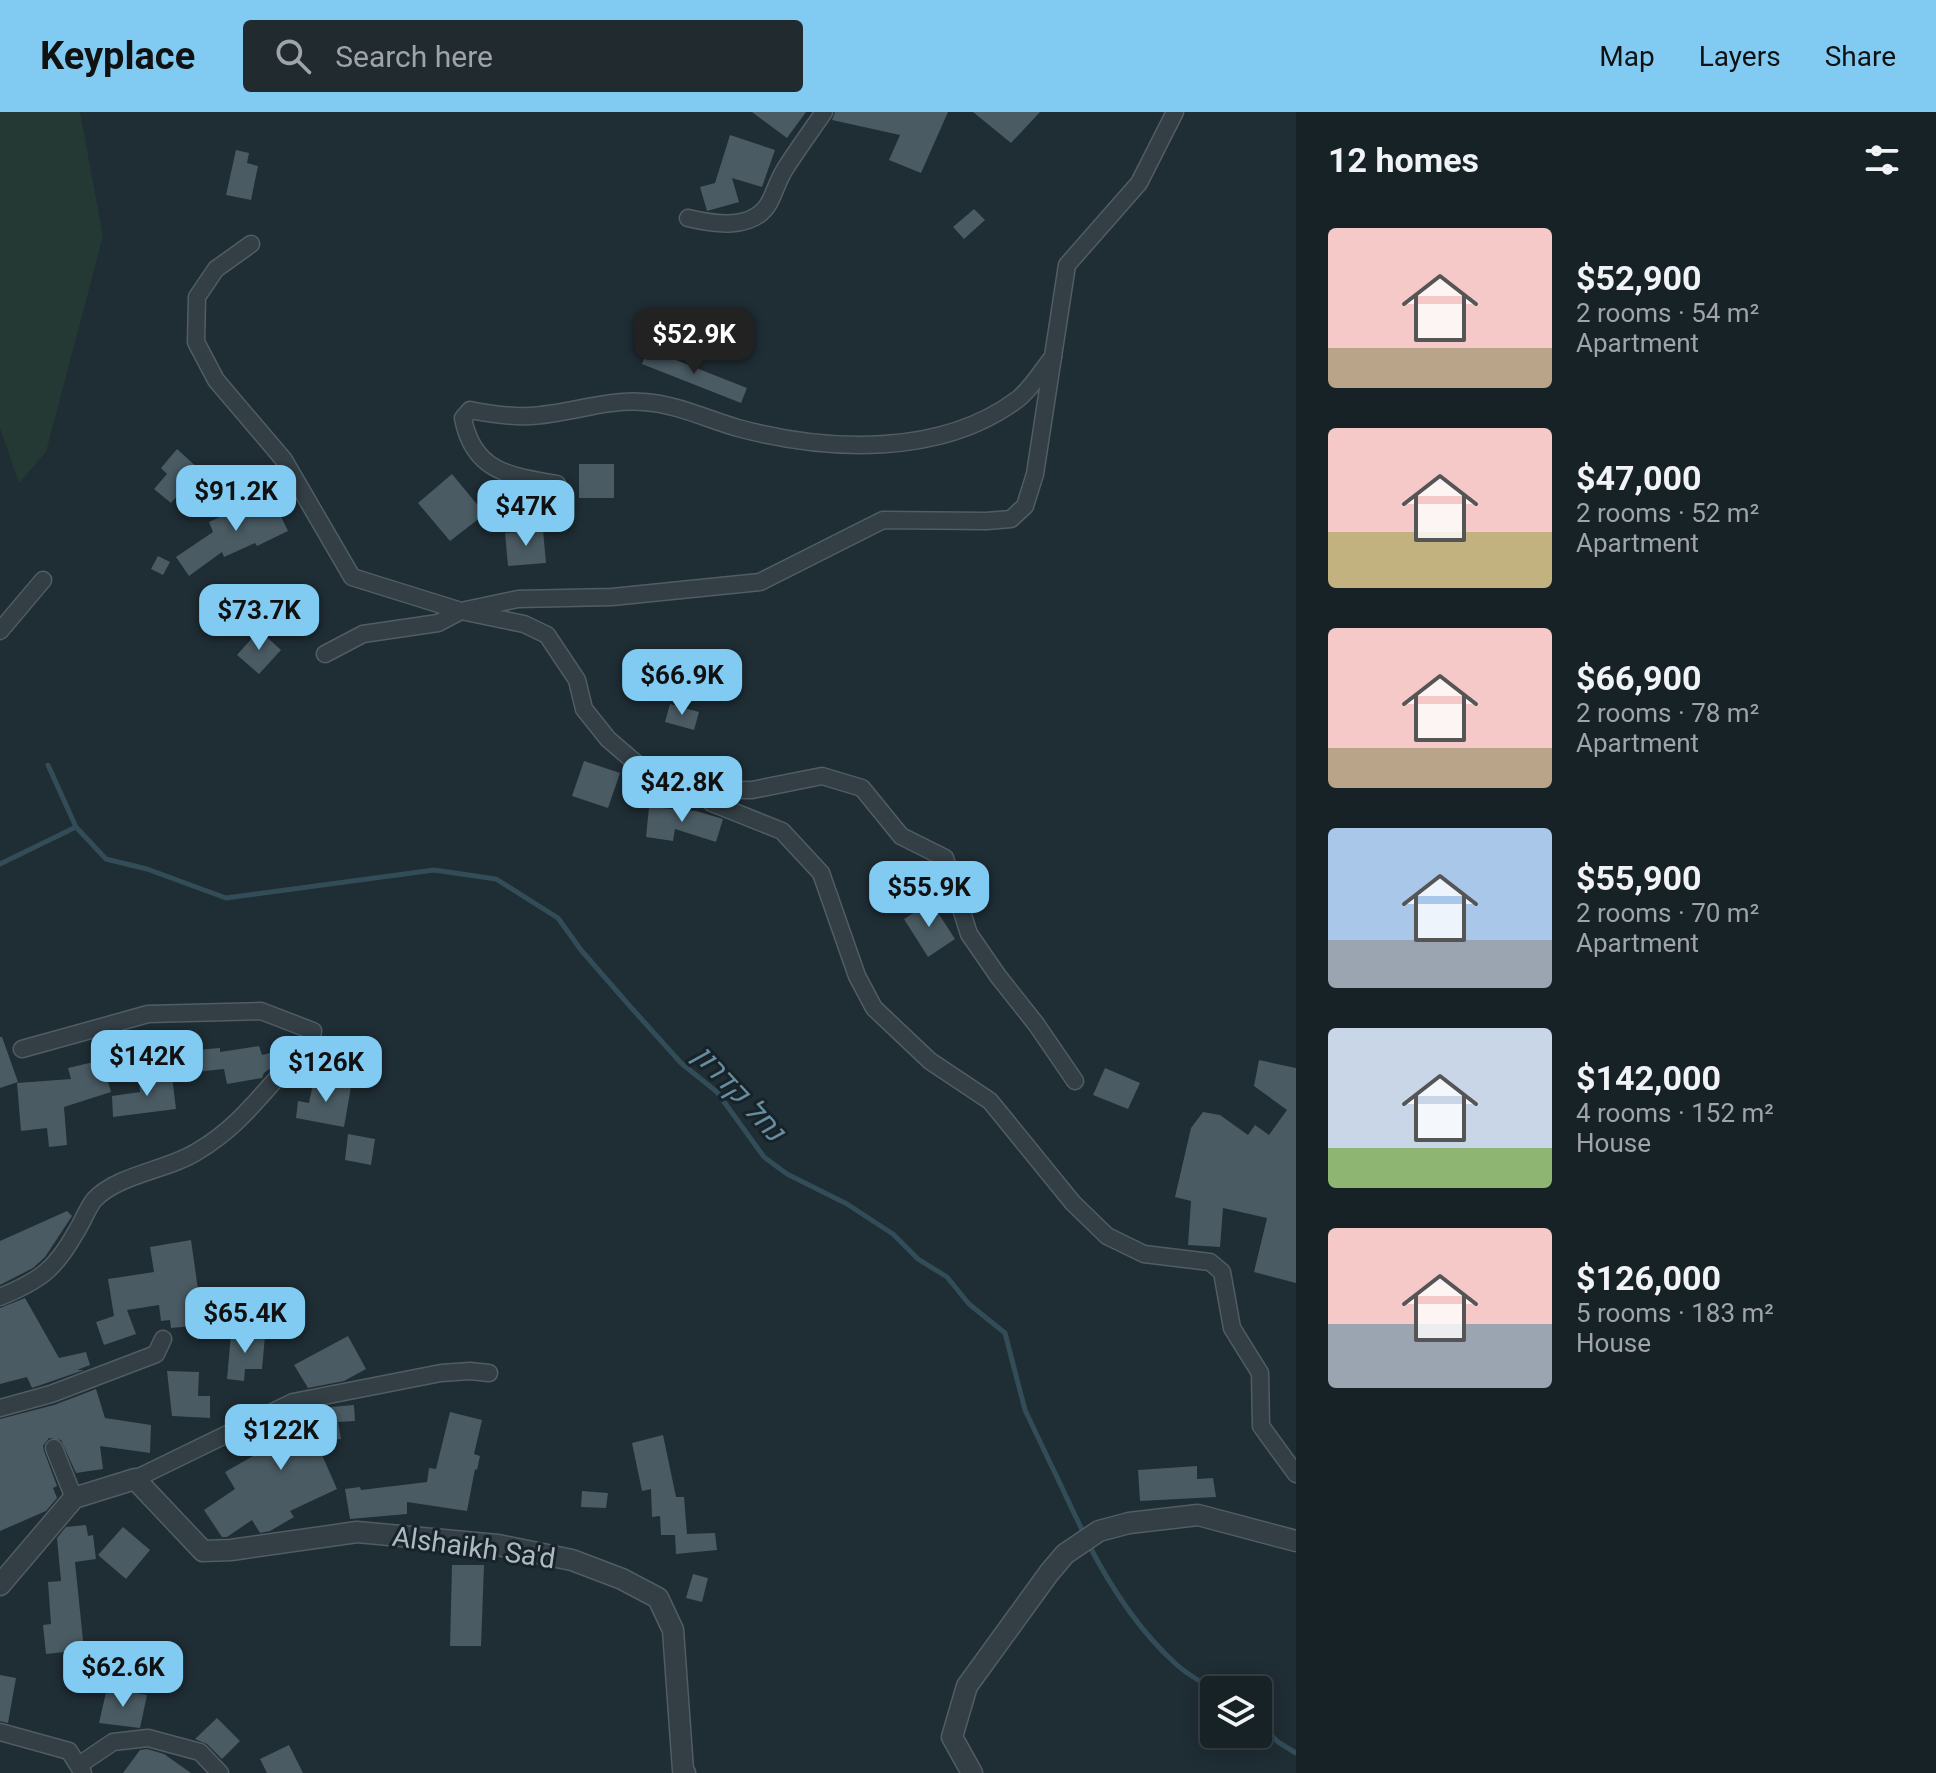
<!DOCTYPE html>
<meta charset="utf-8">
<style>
:root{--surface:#172227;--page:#202a2f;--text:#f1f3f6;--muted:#9ea4a7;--line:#363f44;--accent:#81caf2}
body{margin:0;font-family:Roboto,Heebo,sans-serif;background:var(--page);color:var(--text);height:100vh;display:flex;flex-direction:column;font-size:30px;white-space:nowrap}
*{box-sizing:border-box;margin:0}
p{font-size:26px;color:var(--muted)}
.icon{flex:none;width:44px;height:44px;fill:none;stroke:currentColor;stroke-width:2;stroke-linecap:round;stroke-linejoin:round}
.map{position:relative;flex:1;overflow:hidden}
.side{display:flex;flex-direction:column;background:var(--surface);width:640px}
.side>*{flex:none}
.buttons{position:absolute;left:1200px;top:1564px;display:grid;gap:16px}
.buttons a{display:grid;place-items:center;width:72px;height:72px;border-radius:8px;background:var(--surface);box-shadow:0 4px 20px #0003,0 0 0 2px var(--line);font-size:40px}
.price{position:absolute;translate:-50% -68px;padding:0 18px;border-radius:16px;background:var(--accent);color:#111;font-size:26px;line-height:52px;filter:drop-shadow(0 2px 4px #0008)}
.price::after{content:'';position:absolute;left:50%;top:48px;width:24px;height:18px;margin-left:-12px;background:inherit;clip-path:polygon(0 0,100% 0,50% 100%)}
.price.current{background:#222;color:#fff}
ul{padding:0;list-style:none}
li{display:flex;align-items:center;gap:24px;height:200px;padding:0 32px}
li span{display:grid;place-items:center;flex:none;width:224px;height:160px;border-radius:8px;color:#555}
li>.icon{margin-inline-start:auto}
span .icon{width:96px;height:96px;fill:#fffc;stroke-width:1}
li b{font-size:34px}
h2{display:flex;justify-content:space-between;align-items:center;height:96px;padding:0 32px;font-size:34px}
header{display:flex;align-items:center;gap:48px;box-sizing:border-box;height:112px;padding:0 40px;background:var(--accent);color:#111}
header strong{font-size:38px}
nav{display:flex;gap:44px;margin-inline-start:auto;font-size:28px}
.search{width:560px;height:72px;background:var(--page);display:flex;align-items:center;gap:20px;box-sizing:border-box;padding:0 28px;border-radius:8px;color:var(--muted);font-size:30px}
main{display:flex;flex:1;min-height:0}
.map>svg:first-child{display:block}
.green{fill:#243934}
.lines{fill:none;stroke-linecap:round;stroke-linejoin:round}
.stream{stroke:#324c58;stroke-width:5}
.building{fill:#4a5b63}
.minor-casing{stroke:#505d63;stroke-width:19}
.tertiary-casing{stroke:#505d63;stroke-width:23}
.minor{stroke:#333f45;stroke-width:16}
.tertiary{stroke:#333f45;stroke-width:20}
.labels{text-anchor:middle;stroke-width:6;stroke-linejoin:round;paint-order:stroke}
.street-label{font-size:28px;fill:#acbac2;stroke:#182329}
.water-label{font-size:30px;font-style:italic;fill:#668ea0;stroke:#182329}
</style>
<header>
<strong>Keyplace</strong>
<div class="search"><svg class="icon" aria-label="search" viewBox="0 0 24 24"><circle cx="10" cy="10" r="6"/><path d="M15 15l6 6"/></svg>Search here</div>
<nav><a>Map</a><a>Layers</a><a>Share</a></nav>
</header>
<main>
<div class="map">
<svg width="1296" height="1661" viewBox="0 0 1296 1661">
<rect width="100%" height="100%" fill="#1f2d34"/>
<path class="green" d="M0,0H80L103,124L46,340L19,371L0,316Z"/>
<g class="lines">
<g class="stream">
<path d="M48,653L76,715L106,747L147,757L226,786L434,758L496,767L558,806L581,838L628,892L681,951L717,980L764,1045L787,1062L847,1092L893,1122L918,1147L947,1165L969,1192L1005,1221L1025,1298L1084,1422"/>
<path d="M0,752L76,715"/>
<path d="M1088,1431C1111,1476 1139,1519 1177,1553C1188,1563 1202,1570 1214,1578"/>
<path d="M1258,1610L1278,1630L1296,1641"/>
</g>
</g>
<g class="building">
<path d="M752,0H806L787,26Z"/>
<path d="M835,0H948L921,61L889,48L900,23L832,8Z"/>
<path d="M973,0H1040L1011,31Z"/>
<path d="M730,23L775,38L762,75L732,66L739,90L707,99L700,75L715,71Z"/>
<path d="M236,38L249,41L247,51L258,54L251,88L226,83Z"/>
<path d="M974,97L985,108L964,127L953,115Z"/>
<path d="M648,237L747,276L741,291L642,252Z"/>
<path d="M177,337L200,358L171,391L154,377L167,362L161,356Z"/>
<rect x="579" y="352" width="35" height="34"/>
<path d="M452,362L485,402L450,429L418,391Z"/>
<path d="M270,382L288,419L257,434L255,431L224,445L222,440L189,464L176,445L213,420L209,410Z"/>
<path d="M543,418L546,451L508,454L505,421Z"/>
<path d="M158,444L170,450L163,463L151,457Z"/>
<path d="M259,518L281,538L259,562L237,543Z"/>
<path d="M670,592L699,600L694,618L665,610Z"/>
<path d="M584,649L620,661L608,696L572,684Z"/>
<path d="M649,695L696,699L723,707L716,730L675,717L673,729L646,725Z"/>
<path d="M931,790L955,827L928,845L904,807Z"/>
<path d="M0,925H2L18,970L0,976Z"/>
<path d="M259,934L262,943L274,940L276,952L264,961L262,966L227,972L224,957L186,961L183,939L220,936V940Z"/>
<path d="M102,948L111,980L64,995L67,1033L49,1035L47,1016L21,1019L17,971L71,967L68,956Z"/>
<path d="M1259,948L1296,956V1171L1254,1160L1267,1106L1223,1096L1220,1135L1188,1133L1191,1089L1175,1085L1191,1016L1203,1000L1220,1003L1248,1023L1255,1013L1269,1023L1287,998L1254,974Z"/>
<path d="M1105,956L1140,971L1128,997L1093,983Z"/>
<path d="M172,964L176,997L113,1005L112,984L140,980L139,968Z"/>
<path d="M314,967L351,975L344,1015L296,1006L298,989L309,991Z"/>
<path d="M348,1022L375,1027L371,1053L345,1048Z"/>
<path d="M67,1099L72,1104L45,1145L33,1156L0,1173V1129Z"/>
<path d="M191,1128L203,1213L171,1216L170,1208L161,1209L159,1193L127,1198L136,1222L104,1233L96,1210L114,1204L108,1167L154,1160L150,1135Z"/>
<path d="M25,1186L59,1246L86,1240L90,1253L77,1258H84L32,1276L27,1265L0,1272V1196Z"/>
<path d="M231,1222L265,1224L262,1257H245L244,1269L227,1267Z"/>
<path d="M348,1224L366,1257L344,1269L308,1276L294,1253Z"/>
<path d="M167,1259L199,1260L198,1284H210V1306L172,1304Z"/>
<path d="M96,1277L105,1306L151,1313L150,1341L100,1334L103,1357L76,1361L61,1328L49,1326L43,1334L44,1339L57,1374L53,1376L57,1386L46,1399L0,1419V1307L54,1293Z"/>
<path d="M354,1293L355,1309L338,1310L341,1327L327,1329L329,1342L322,1343L337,1377L290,1399L294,1405L270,1419L260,1421L252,1408L227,1425H222L204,1398L235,1377L225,1360L253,1344L250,1323L276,1311L293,1308L292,1304L321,1299L319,1296Z"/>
<path d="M450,1300L482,1308L474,1342L480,1344L477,1358L475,1357L467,1399L407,1390V1402L350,1407L345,1377L360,1375L361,1378L427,1370L429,1356L436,1357Z"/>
<path d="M663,1323L676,1385H684L687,1422L715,1421L717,1438L676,1442L675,1423H685H661L660,1404L652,1405L651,1377L642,1379L632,1331Z"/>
<path d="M1197,1354V1367L1213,1366L1216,1385L1140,1389L1138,1358Z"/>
<path d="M582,1379L608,1381L606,1396L581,1395Z"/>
<path d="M86,1413L88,1424L93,1423L96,1447L75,1450L84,1538L46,1542L43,1513L51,1512L48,1470L61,1469L57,1426L66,1415Z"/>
<path d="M123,1415L150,1438L126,1467L98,1443Z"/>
<path d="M452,1453H484L481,1534H450Z"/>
<path d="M693,1462L708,1466L702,1490L686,1486Z"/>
<path d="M0,1563L16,1566L8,1611L0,1609Z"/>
<path d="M107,1576L147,1583L140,1616L99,1611Z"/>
<path d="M217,1606L240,1629L222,1647L207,1632L195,1627Z"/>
<path d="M289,1633L303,1661H267L260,1647Z"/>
<path d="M147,1637L164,1642L191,1661H123L140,1638Z"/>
</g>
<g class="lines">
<defs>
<g id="minor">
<path d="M688,106C713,112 753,119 769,91C775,80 778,68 785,57C797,38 811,19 824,0"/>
<path d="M251,132L216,157L197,185L196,230L216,268L284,348L352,465L461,499L518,487L612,485L760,470L883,408L986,409L1011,407L1025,394L1035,362L1067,153L1139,71L1175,0"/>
<path d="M557,372C510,364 473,360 463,306L470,298C490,302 510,305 530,304C569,302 605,287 644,290C676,292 707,307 738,316C827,340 941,345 1018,287C1031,277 1042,258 1053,245"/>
<path d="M0,519L43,468"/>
<path d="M325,542L363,522L438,511L461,499L524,512L547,523L577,568L584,597L608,627L637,652L710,678H752L822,664L862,676L901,724L945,746L969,822L998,864L1036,912L1075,969"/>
<path d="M710,678L712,691L782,719L821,761L857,864L874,896L930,949L990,989L1073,1091L1107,1124L1144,1142L1210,1150L1222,1160L1232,1216L1260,1261L1261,1314L1296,1362"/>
<path d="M0,1185C39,1169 55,1158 76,1120C82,1111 87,1097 94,1088C118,1062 169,1058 198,1039C232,1019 252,994 278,965C294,949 311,943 313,919L261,899L148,902L22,937"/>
<path d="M0,1296L51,1282L156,1242L163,1227"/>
<path d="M54,1336L74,1386"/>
<path d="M135,1367L293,1290L441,1261L470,1259L489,1261"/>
<path d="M0,1620L69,1639L83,1661"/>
<path d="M79,1653L113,1630L148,1626L200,1640L220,1661"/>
</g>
<g id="tertiary">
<path d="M0,1473L74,1386L135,1367L203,1439L231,1438L357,1420L498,1433L572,1448L622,1467L658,1486L673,1518L683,1658L685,1661"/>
<path d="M972,1661L952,1625L967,1574L1049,1461L1065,1442L1099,1419L1129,1411L1198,1403L1296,1429"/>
</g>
</defs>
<use href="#minor" class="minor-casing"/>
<use href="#tertiary" class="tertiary-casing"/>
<use href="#minor" class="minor"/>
<use href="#tertiary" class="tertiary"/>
</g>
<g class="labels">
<g class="street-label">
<text transform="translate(474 1435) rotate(8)" y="10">Alshaikh Sa'd</text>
</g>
<g class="water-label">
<text transform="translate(739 981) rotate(47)" y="10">נחל קדרון</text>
</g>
</g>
</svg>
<div class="buttons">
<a><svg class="icon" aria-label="layers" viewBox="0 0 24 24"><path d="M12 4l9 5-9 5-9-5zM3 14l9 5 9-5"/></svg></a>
</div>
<b class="price current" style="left:694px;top:264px">$52.9K</b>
<b class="price" style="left:236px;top:421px">$91.2K</b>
<b class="price" style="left:526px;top:436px">$47K</b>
<b class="price" style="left:259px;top:540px">$73.7K</b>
<b class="price" style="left:682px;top:605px">$66.9K</b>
<b class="price" style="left:682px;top:712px">$42.8K</b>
<b class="price" style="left:929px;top:817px">$55.9K</b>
<b class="price" style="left:147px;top:986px">$142K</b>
<b class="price" style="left:326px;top:992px">$126K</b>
<b class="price" style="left:245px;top:1243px">$65.4K</b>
<b class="price" style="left:281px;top:1360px">$122K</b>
<b class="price" style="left:123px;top:1597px">$62.6K</b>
</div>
<section class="side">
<h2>12 homes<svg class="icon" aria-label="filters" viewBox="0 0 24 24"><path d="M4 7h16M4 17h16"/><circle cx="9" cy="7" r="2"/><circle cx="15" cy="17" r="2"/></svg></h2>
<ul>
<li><span style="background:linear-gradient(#f6c9c9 75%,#b9a48a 0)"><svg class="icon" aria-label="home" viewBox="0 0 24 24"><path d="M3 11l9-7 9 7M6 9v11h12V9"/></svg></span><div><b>$52,900</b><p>2 rooms · 54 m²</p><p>Apartment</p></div></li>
<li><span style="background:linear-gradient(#f6c9c9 65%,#c2b280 0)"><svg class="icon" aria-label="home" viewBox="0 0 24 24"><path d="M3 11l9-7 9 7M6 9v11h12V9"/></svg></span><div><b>$47,000</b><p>2 rooms · 52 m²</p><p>Apartment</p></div></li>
<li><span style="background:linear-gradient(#f6c9c9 75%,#b9a48a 0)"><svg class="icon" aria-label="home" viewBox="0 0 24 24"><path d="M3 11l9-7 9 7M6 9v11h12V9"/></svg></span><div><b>$66,900</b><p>2 rooms · 78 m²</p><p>Apartment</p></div></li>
<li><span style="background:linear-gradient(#a9c7e8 70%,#9aa5b1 0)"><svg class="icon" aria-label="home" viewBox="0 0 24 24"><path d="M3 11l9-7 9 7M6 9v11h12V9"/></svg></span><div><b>$55,900</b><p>2 rooms · 70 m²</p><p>Apartment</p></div></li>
<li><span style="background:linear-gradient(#c9d6e8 75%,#8fb573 0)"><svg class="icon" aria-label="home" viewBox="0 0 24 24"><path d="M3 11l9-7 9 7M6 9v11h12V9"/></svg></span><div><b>$142,000</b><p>4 rooms · 152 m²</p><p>House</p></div></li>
<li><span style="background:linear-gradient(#f6c9c9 60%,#9aa5b1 0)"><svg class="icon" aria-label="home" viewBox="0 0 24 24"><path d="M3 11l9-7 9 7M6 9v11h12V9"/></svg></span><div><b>$126,000</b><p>5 rooms · 183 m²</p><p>House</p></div></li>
</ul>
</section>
</main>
